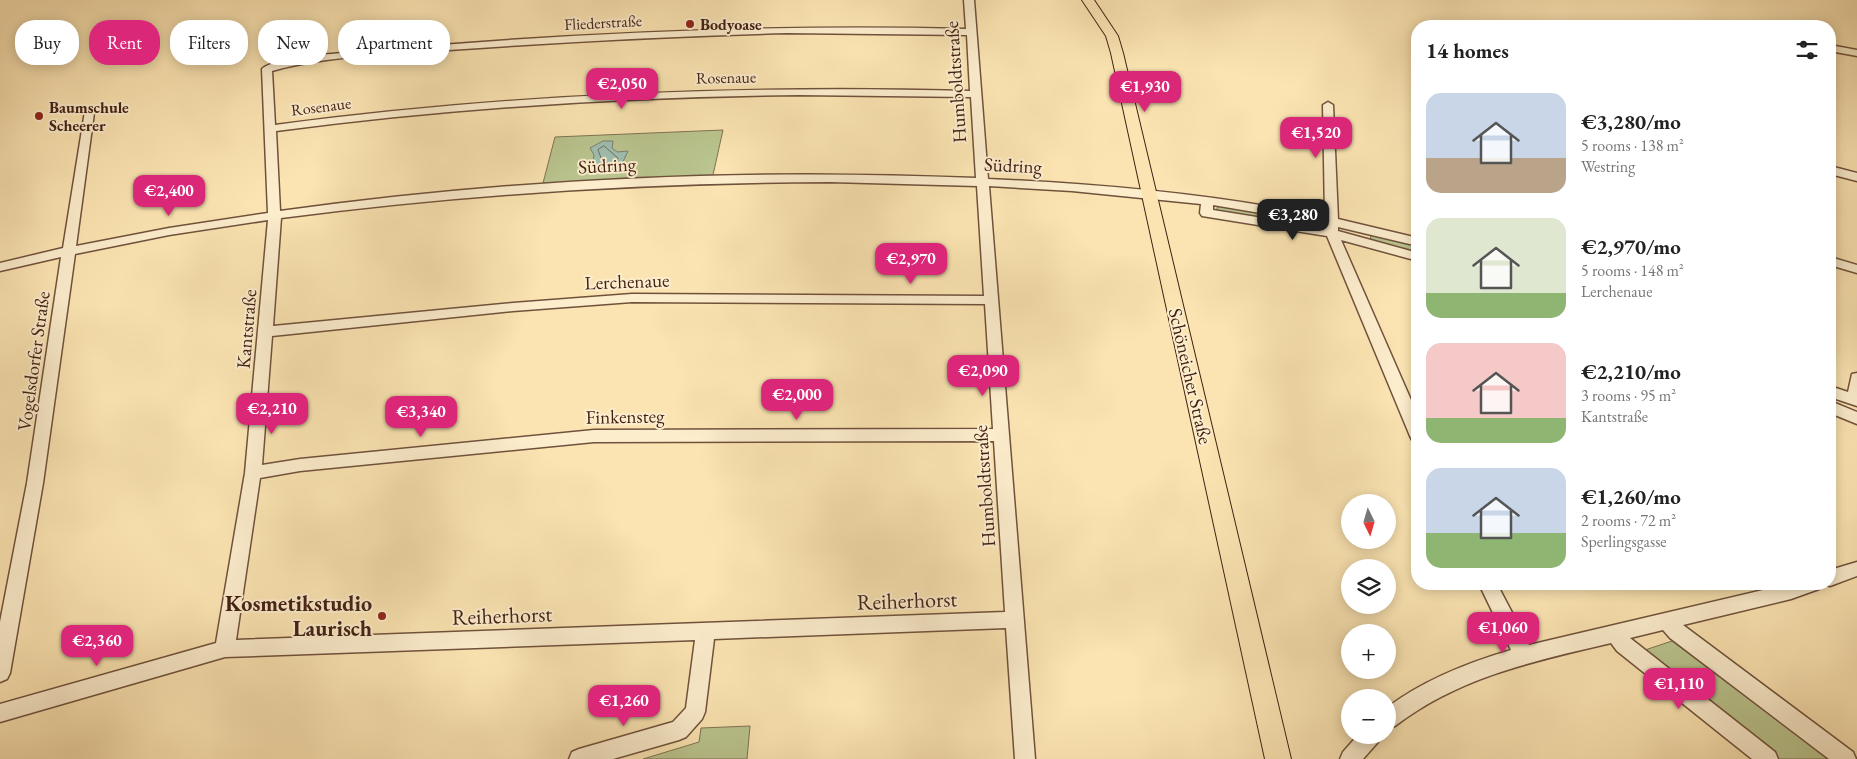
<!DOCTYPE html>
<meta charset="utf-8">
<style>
:root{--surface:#fff;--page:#f2f2f2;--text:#222;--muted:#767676;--accent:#db2777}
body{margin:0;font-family:"EB Garamond",serif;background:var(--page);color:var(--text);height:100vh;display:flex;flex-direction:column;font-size:19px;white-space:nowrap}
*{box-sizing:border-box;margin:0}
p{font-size:16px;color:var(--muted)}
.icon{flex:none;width:28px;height:28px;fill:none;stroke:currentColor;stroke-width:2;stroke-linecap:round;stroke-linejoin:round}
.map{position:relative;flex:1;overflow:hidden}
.side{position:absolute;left:1411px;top:20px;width:425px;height:570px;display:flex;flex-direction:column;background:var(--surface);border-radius:20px;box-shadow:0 2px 12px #0003}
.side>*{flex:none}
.guide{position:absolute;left:15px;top:20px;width:475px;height:45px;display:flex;gap:10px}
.needle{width:32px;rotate:175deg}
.buttons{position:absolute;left:1341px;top:494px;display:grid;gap:10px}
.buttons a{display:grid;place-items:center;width:55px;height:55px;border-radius:50%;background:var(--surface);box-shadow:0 2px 12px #0003;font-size:25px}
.price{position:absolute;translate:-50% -42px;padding:0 11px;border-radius:10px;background:var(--accent);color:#fff;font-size:16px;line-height:32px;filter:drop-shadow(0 1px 2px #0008)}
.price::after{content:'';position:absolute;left:50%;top:30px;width:15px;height:11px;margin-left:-8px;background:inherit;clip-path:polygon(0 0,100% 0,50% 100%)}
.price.selected{background:#222;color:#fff}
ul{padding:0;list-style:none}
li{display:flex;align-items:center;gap:15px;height:125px;padding:0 15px}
li span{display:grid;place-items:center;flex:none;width:140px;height:100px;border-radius:15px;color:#555}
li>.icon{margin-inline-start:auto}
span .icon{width:60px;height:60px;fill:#fffc;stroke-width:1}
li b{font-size:21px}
h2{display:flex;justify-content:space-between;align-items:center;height:60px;padding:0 15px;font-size:21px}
.chip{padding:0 18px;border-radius:20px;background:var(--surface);box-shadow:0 2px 12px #0003;font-size:18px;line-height:45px}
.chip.selected{background:var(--accent);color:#fff}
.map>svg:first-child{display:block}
.green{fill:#bac58f;stroke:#7e7352}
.water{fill:#9fbeb1;stroke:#7a7f73}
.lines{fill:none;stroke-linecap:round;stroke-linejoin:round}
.shore{stroke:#707063;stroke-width:1}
.minor-casing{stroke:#70523c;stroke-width:3}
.major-casing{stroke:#422115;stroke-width:2}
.minor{fill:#fcedcd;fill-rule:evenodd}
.major{fill:#fbe4b2;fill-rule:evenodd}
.poi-dot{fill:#8f2418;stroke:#fcedcd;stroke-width:2}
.labels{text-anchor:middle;stroke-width:4;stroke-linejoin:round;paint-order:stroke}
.far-street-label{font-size:16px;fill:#422115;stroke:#fcedcd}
.far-poi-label{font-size:16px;font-weight:bold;fill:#422115;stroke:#fcedcd;text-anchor:start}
.street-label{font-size:19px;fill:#422115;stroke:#fcedcd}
.near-street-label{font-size:22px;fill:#422115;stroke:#fcedcd}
.near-poi-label{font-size:22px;font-weight:bold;fill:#422115;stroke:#fcedcd;text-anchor:end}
</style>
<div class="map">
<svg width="1857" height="759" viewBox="0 0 1857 759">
<rect width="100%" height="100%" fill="#fbe4b2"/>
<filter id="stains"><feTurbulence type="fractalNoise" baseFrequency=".004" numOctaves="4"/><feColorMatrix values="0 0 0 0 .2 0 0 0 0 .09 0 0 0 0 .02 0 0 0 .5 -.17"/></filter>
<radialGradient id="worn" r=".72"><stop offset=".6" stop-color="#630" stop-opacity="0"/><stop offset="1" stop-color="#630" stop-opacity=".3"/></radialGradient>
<g class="green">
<path d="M723,130L713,175L543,183L555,137Z"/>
<path d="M1218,205L1326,224L1321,228L1216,212Z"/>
<path d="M1370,233L1417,245V253L1371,241Z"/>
<path d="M1672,641L1829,759H1776L1639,652Z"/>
<path d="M750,726L747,759H643L699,742L701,728Z"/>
</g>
<path class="water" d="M603,141H613L612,148L617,152L628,151L621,166L611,170L599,169L593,162L594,155L590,148Z"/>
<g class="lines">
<path class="shore" d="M604,146L618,158L617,162L608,164L603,163L598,150Z"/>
<defs>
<g id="minor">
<path d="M964,0H974L988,179C1101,184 1214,194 1325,217L1323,105L1328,102L1333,105L1338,219L1418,238V246L1338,227V231L1418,253V261L1341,240L1418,416V442L1412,440L1410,436L1327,236L1202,216L1200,213L1201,204L1072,191L989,186L1035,759H1015L1006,628L714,639L705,712L702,719L686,737L679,740L613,759H569L572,752L579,749L673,722L686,708L695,640L225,657L0,722V704L216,643L245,473L268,220L169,235L75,254L43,483L10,673L7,679L0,682V622L27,483L61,257L0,271V263L63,248L85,111H93L94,113L76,246L169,228L268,213L262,69C275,56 358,52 380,50C575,33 771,24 966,29ZM787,33L967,35L970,91C735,85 509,94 275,125L272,71C328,55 392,55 449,50C562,42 675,36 787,33ZM799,95L971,97L976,178C744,168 510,179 280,211L276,131C450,108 623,97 799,95ZM830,182L977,186L984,296L632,294L513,303L273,326L281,218C463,194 646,183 830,182ZM1213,205L1325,224V228L1213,210ZM632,302L985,304L993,429L594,430L300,459L262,465L272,336L513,311ZM994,441L1005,612L236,640L260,478L300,471L594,442Z"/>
<path d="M1830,45L1857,50V56L1830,51Z"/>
<path d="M1830,166L1857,173V181L1830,174Z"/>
<path d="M1830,257L1857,265V273L1830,265Z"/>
<path d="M1857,373V406L1830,397V386L1848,392L1852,374Z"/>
<path d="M1830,401L1857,412V424L1830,413Z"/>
<path d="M1857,562V576L1830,586L1825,584H1830V570Z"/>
<path d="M1479,584H1497L1529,645L1789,584H1822L1819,589L1791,599L1683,625L1853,752L1856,759H1829L1670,638L1663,630L1630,638L1775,752L1778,759H1752L1617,651L1611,643C1534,661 1459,677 1395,726L1388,728V707C1424,680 1467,663 1511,650Z"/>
<path d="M1358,735H1381L1378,742L1363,759H1340L1343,752Z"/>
</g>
<path id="major" d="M1082,0H1094L1118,36L1123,53L1291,759H1265L1111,53L1106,36Z"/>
</defs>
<use href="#minor" class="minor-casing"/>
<use href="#major" class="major-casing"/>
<use href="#minor" class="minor"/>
<use href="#major" class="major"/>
</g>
<g class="poi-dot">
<circle cx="690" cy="24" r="5"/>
<circle cx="39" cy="116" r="5"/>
<circle cx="382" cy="616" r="5"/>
</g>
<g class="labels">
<g class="far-street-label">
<text transform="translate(603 22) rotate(-3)" y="6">Fliederstraße</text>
<text transform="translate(726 77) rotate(-1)" y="6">Rosenaue</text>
<text transform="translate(321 106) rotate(-7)" y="6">Rosenaue</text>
</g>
<g class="far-poi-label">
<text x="700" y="30">Bodyoase</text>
<text x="49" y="113">Baumschule<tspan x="49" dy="18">Scheerer</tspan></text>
</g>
<g class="street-label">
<text transform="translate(955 82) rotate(-94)" y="7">Humboldtstraße</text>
<text transform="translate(607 165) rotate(-3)" y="7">Südring</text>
<text transform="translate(1013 165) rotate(3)" y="7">Südring</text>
<text transform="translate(627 281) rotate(-2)" y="7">Lerchenaue</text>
<text transform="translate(246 329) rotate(-85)" y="7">Kantstraße</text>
<text transform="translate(33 361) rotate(-82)" y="7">Vogelsdorfer Straße</text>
<text transform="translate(1191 376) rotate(77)" y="7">Schöneicher Straße</text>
<text transform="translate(625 416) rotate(-1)" y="7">Finkensteg</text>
<text transform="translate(984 486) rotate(-94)" y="7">Humboldtstraße</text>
</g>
<g class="near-street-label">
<text transform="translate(907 600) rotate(-2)" y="8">Reiherhorst</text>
<text transform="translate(502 615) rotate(-2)" y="8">Reiherhorst</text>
</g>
<g class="near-poi-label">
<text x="372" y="611">Kosmetikstudio<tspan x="372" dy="25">Laurisch</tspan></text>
</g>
</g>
<rect width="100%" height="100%" filter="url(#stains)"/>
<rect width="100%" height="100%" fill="url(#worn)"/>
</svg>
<div class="buttons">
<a><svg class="needle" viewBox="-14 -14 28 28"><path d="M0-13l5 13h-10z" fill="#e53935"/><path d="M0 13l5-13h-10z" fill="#767676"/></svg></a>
<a><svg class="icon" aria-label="layers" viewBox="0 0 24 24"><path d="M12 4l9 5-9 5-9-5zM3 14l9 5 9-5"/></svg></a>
<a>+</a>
<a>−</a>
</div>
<b class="price" style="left:622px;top:110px">€2,050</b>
<b class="price" style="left:1145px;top:113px">€1,930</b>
<b class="price" style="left:1316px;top:159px">€1,520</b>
<b class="price" style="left:169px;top:217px">€2,400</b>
<b class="price selected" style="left:1293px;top:241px">€3,280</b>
<b class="price" style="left:911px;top:285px">€2,970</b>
<b class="price" style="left:983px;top:397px">€2,090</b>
<b class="price" style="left:797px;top:421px">€2,000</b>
<b class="price" style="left:272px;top:435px">€2,210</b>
<b class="price" style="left:421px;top:438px">€3,340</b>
<b class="price" style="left:1503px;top:654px">€1,060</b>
<b class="price" style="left:97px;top:667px">€2,360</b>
<b class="price" style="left:1679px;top:710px">€1,110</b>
<b class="price" style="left:624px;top:727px">€1,260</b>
<div class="guide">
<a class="chip">Buy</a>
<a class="chip selected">Rent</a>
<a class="chip">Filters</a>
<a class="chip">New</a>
<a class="chip">Apartment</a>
</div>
<section class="side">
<h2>14 homes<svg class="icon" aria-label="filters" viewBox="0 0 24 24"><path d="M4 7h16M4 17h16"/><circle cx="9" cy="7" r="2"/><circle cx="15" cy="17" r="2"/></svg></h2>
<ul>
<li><span style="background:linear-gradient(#c9d6e8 65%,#b9a48a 0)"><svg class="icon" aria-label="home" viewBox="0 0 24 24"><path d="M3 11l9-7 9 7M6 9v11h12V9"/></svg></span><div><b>€3,280/mo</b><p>5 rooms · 138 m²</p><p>Westring</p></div></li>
<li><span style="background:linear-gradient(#dfe7d0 75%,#8fb573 0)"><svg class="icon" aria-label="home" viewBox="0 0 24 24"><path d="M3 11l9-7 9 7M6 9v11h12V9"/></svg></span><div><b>€2,970/mo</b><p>5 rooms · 148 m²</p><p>Lerchenaue</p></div></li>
<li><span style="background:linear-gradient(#f6c9c9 75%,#8fb573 0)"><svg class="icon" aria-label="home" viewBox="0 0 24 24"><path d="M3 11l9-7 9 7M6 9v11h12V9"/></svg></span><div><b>€2,210/mo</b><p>3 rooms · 95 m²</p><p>Kantstraße</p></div></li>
<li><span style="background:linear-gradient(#c9d6e8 65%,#8fb573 0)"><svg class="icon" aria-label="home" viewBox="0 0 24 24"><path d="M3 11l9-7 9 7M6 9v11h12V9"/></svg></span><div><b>€1,260/mo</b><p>2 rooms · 72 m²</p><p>Sperlingsgasse</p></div></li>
</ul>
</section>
</div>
